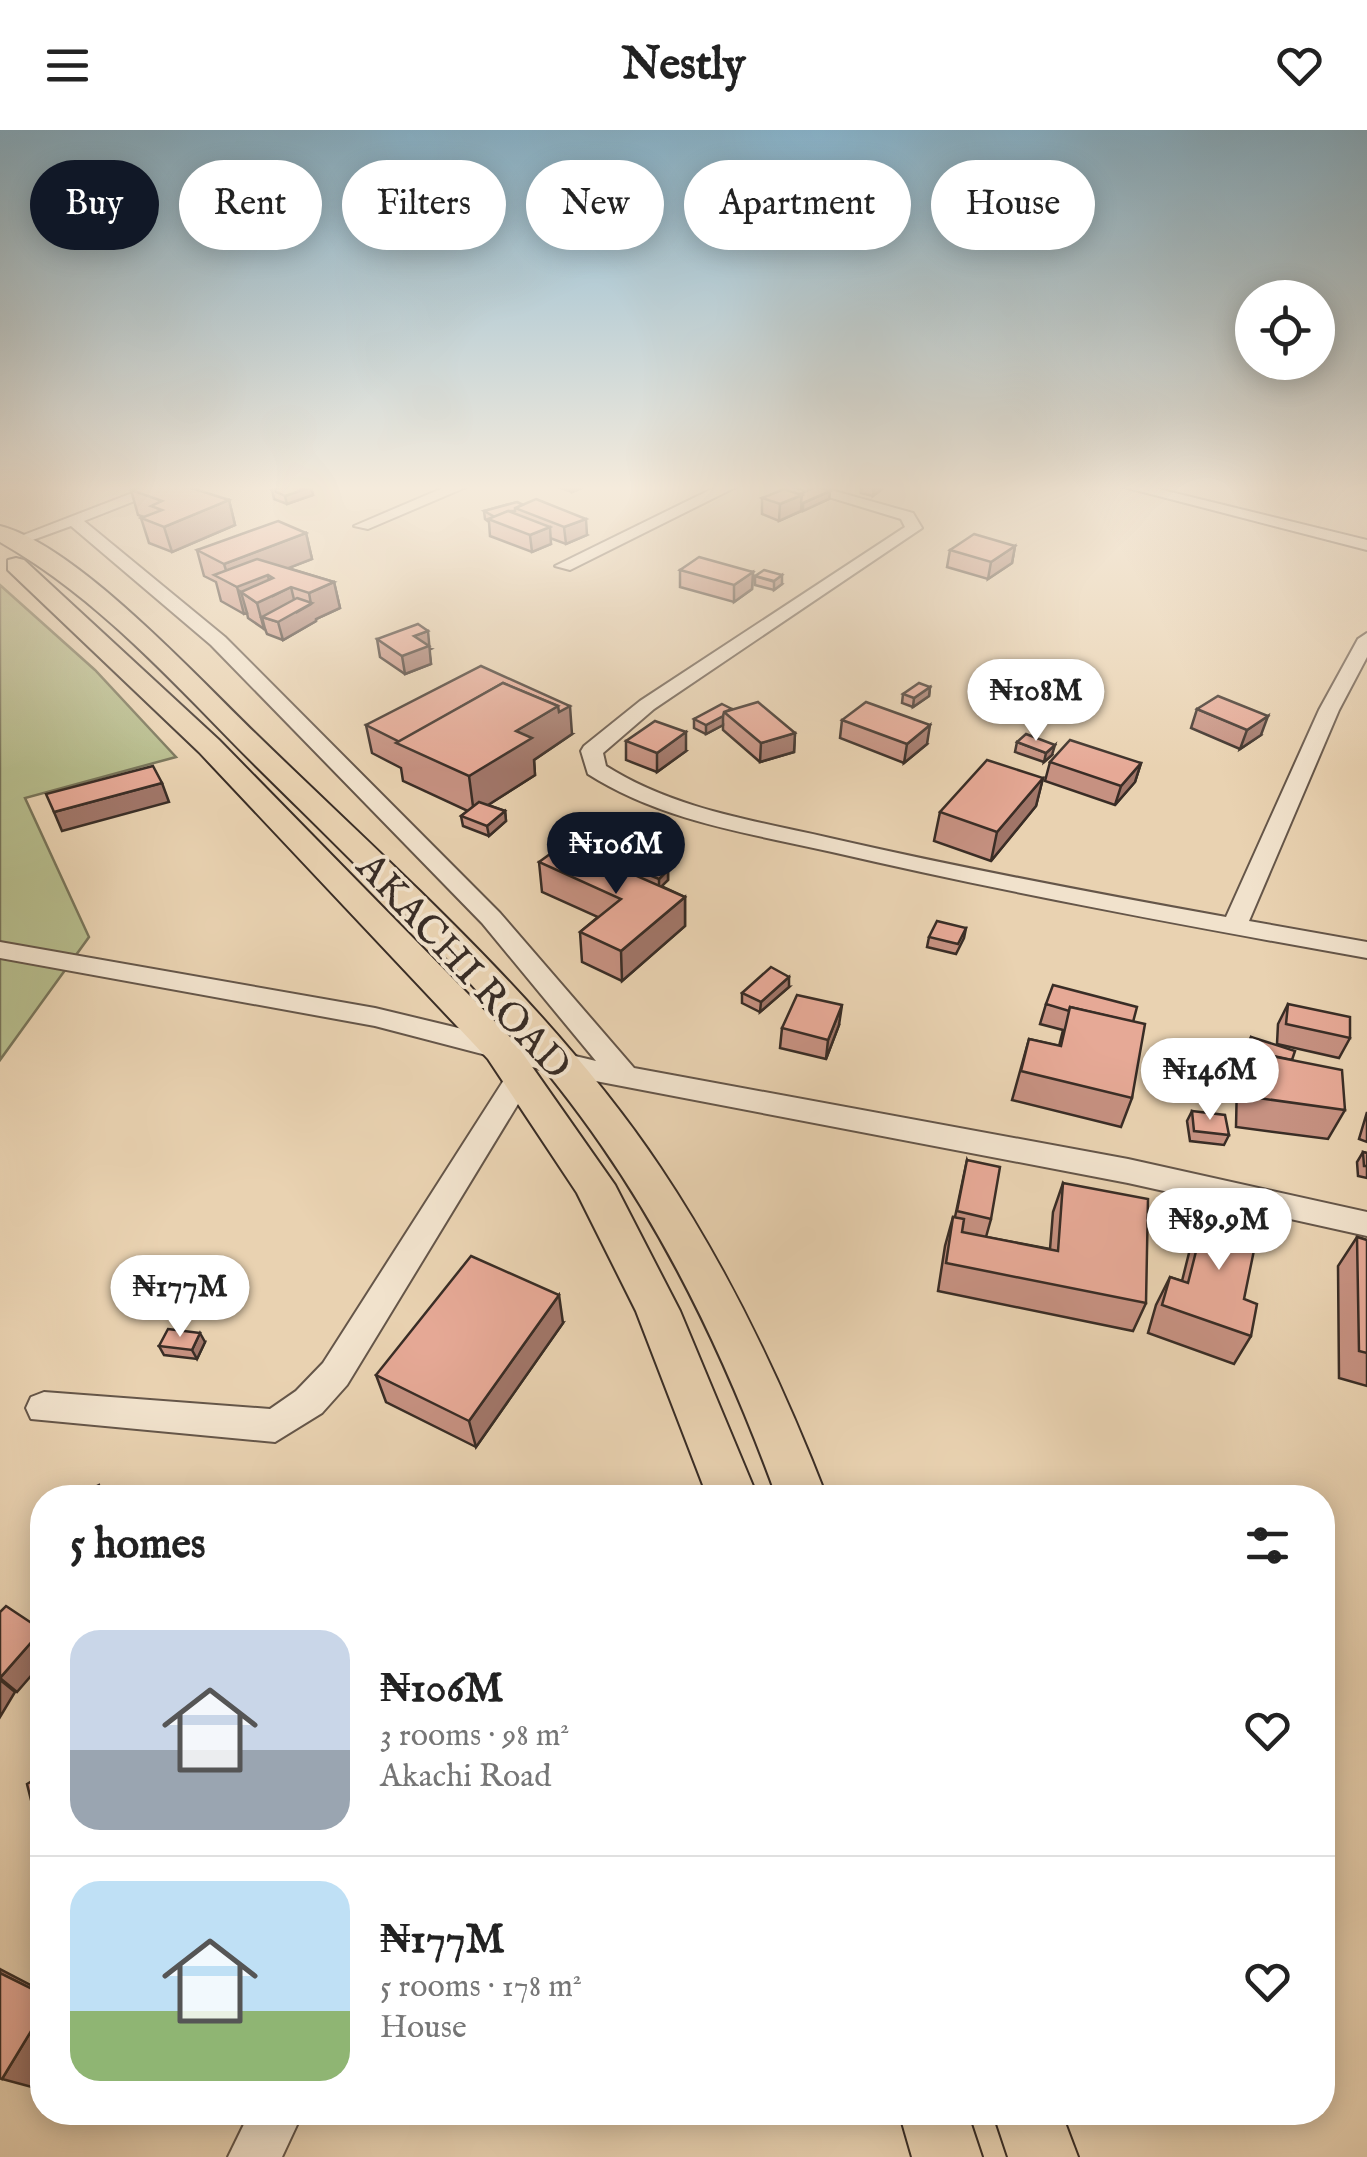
<!DOCTYPE html>
<meta charset="utf-8">
<style>
:root{--surface:#fff;--page:#f2f2f2;--text:#222;--muted:#767676;--line:#e0e0e0;--accent:#111827}
body{margin:0;font-family:"IM FELL English",serif;background:var(--page);color:var(--text);height:100vh;display:flex;flex-direction:column;font-size:38px;white-space:nowrap}
*{box-sizing:border-box;margin:0}
p{font-size:32px;color:var(--muted)}
.icon{flex:none;width:55px;height:55px;fill:none;stroke:currentColor;stroke-width:2;stroke-linecap:round;stroke-linejoin:round}
.map{position:relative;flex:1;overflow:hidden}
.panel{position:absolute;left:30px;top:1355px;width:1305px;height:640px;display:flex;flex-direction:column;background:var(--surface);border-radius:40px;box-shadow:0 5px 25px #0003}
.panel>*{flex:none}
.hud{position:absolute;left:30px;top:30px;width:1308px;height:90px;display:flex;gap:20px}
.fabs{position:absolute;left:1235px;top:150px;display:grid;gap:20px}
.fabs a{display:grid;place-items:center;width:100px;height:100px;border-radius:50%;background:var(--surface);box-shadow:0 5px 25px #0003;font-size:50px}
.price{position:absolute;translate:-50% -85px;padding:0 22px;border-radius:35px;background:#fff;color:#222;font-size:32px;line-height:65px;filter:drop-shadow(0 2px 5px #0008)}
.price::after{content:'';position:absolute;left:50%;top:60px;width:30px;height:22px;margin-left:-15px;background:inherit;clip-path:polygon(0 0,100% 0,50% 100%)}
.price.current{background:var(--accent);color:#fff}
ul{padding:0;list-style:none}
li{display:flex;align-items:center;gap:30px;height:250px;padding:0 40px}
li+li{border-top:2px solid var(--line)}
li span{display:grid;place-items:center;flex:none;width:280px;height:200px;border-radius:30px;color:#555}
li>.icon{margin-inline-start:auto}
span .icon{width:120px;height:120px;fill:#fffc;stroke-width:1}
li b{font-size:42px}
h2{display:flex;justify-content:space-between;align-items:center;height:120px;padding:0 40px;font-size:42px}
.tag{padding:0 35px;border-radius:45px;background:var(--surface);box-shadow:0 5px 25px #0003;font-size:35px;line-height:90px}
.tag.current{background:var(--accent);color:#fff}
header{display:flex;justify-content:space-between;align-items:center;height:130px;padding:0 40px;background:var(--surface);font-size:45px;font-weight:800}
.map>svg:first-child{display:block}
.green{fill:#b6bc8c;stroke:#787459;stroke-width:2.5}
.lines{fill:none;stroke-linecap:round;stroke-linejoin:round}
.minor-casing{stroke:#655649;stroke-width:4}
.major-casing{stroke:#392d26;stroke-width:4}
.minor{fill:#f1e2cc;fill-rule:evenodd}
.major{fill:#e9d2b1;fill-rule:evenodd}
.wall{fill:#c69181;stroke:#392d26;stroke-width:2.5}
.shaded-wall{fill:#a17669;stroke:#392d26;stroke-width:2.5}
.building{fill:#e6a996;stroke:#392d26;stroke-width:2.5}
.labels{text-anchor:middle;stroke-width:8;stroke-linejoin:round;paint-order:stroke}
.street-label{font-size:40px;fill:#392d26;stroke:#f1e2cc}
</style>
<header><svg class="icon" aria-label="menu" viewBox="0 0 24 24"><path d="M4 6h16M4 12h16M4 18h16"/></svg>Nestly<svg class="icon" aria-label="heart" viewBox="0 0 24 24"><path d="M12 20l-8-8c-3-5 5-10 8-4 3-6 11-1 8 4z"/></svg></header>
<div class="map">
<svg width="1367" height="2027" viewBox="0 0 1367 2027">
<rect width="100%" height="100%" fill="#e9d2b1"/>
<filter id="stains"><feTurbulence type="fractalNoise" baseFrequency=".002" numOctaves="4"/><feColorMatrix values="0 0 0 0 .2 0 0 0 0 .09 0 0 0 0 .02 0 0 0 .5 -.17"/></filter>
<radialGradient id="worn" r=".72"><stop offset=".6" stop-color="#630" stop-opacity="0"/><stop offset="1" stop-color="#630" stop-opacity=".3"/></radialGradient>
<path class="green" d="M0,455L95,540L176,627L25,668L89,807L0,930Z"/>
<g class="lines">
<defs>
<g id="minor">
<path d="M153,355H175L84,391L225,507L500,783L634,938L1128,1029L1367,1082V1106L1128,1053L559,944L375,896L0,828V812L375,878L596,931L482,793L211,515L71,396L16,416L8,411Z"/>
<path d="M450,355H471L368,399L354,396Z"/>
<path d="M720,355H740L570,440L555,436Z"/>
<path d="M789,355H813L913,383L922,398L654,579L603,623L606,636C674,679 752,690 830,708C961,738 1093,763 1226,787L1319,580L1358,509L1367,503V527L1339,580L1249,791L1367,812V828C1188,796 1009,763 832,722C748,703 662,691 588,644L581,621L584,616L640,571L905,397L901,389Z"/>
<path d="M1116,355H1142L1367,410V420Z"/>
<path d="M521,936L535,946L347,1255L322,1283L275,1312L31,1289L26,1278L31,1267L44,1262L270,1279L296,1261L323,1233L511,939Z"/>
<path d="M250,1982H303L282,2027H228Z"/>
</g>
<g id="major">
<path d="M0,396C76,415 199,549 257,605C395,739 553,877 660,1037C729,1140 782,1252 827,1368H777C732,1244 677,1124 602,1016C507,878 374,753 256,636C175,555 100,469 0,412Z"/>
<path d="M16,428L24,430L219,610L514,911L615,1055L680,1181L758,1368H708L636,1181L577,1063L488,929L199,622L8,440V430Z"/>
<path d="M899,1982H967L982,2027H912Z"/>
<path d="M993,1982H1061L1078,2027H1008Z"/>
</g>
</defs>
<use href="#minor" class="minor-casing"/>
<use href="#major" class="major-casing"/>
<use href="#minor" class="minor"/>
<use href="#major" class="major"/>
</g>
<g class="wall">
<path d="M552,355H588L572,362Z"/>
<path d="M862,355H882V359L873,366L861,363Z"/>
<path d="M311,357L313,365L287,374L274,369L272,360Z"/>
<path d="M131,360L229,370L235,395L172,422L149,413L141,388L144,387L138,385Z"/>
<path d="M830,361L829,369L779,391L762,384V368Z"/>
<path d="M517,372L587,405L566,414L550,408L551,414L532,422L490,406L489,392L485,389L484,381Z"/>
<path d="M306,403L312,429L288,438L334,452L340,478L316,489V491L283,510L267,504L265,499H264L248,488L247,483L244,484L221,471L216,452L204,446L197,420Z"/>
<path d="M1015,416L1012,433L988,449L947,437L950,420Z"/>
<path d="M680,440L753,442L752,459L734,472L680,457Z"/>
<path d="M755,446L782,454L774,460L755,455Z"/>
<path d="M377,509L431,519L429,520L431,534L405,544L380,527Z"/>
<path d="M930,557L929,566L913,577L902,573L903,564Z"/>
<path d="M732,579L795,603L794,622L760,632L723,600V595L706,604L694,598V589Z"/>
<path d="M1197,579L1261,605L1240,619L1191,598Z"/>
<path d="M842,590L927,614L904,633L840,608Z"/>
<path d="M366,595L572,604L534,630L535,645L488,675L505,681L506,691L489,706L463,696L461,686L468,681L403,651L401,638L372,623Z"/>
<path d="M626,611L686,621L657,642L626,630Z"/>
<path d="M1017,612L1052,625L1044,632L1015,622Z"/>
<path d="M1050,632L1141,633L1135,652L1115,675L1045,651Z"/>
<path d="M1043,648L1036,676L991,731L934,711L940,682Z"/>
<path d="M614,731L668,740V750L661,756L685,767V796L622,851L582,832L580,802L598,787L542,762L539,732L614,736Z"/>
<path d="M966,798L964,808L956,824L927,817L929,807Z"/>
<path d="M789,857L760,882L742,873V863Z"/>
<path d="M1046,874L1133,892L1132,968L1121,997L1012,970L1029,909L1059,916L1063,900L1040,894Z"/>
<path d="M1288,874L1350,908L1339,928L1277,914L1278,894Z"/>
<path d="M839,895L826,929L780,918L782,898Z"/>
<path d="M1251,907L1292,930L1345,980L1328,1009L1236,997L1237,951L1247,931L1242,930Z"/>
<path d="M1192,981L1229,1005L1224,1015L1190,1011L1187,991Z"/>
<path d="M1367,982V1012L1359,1009Z"/>
<path d="M1363,1022L1367,1023V1048L1358,1046L1357,1032Z"/>
<path d="M967,1030L991,1089L986,1107L1050,1119L1053,1082L1063,1053L1146,1173L1133,1201L938,1161L945,1116L953,1087H955Z"/>
<path d="M1208,1074L1244,1169L1251,1206L1234,1234L1148,1203L1156,1175L1170,1147L1182,1151L1194,1103Z"/>
<path d="M1357,1107L1367,1110V1256L1339,1248L1338,1136Z"/>
<path d="M563,1193L476,1317L386,1272L376,1245Z"/>
<path d="M205,1212L197,1229L164,1225L159,1216Z"/>
</g>
<g class="shaded-wall">
<path d="M572,355H588L572,362Z"/>
<path d="M878,355H882V359L873,366L874,358Z"/>
<path d="M311,357L313,365L287,374L285,366Z"/>
<path d="M830,361L829,369L803,381V373Z"/>
<path d="M802,365L801,381L779,391L780,374Z"/>
<path d="M229,370L235,395L172,422L164,397Z"/>
<path d="M586,389L587,405L566,414L564,397Z"/>
<path d="M550,397L551,414L532,422L530,405Z"/>
<path d="M306,403L312,429L268,446L273,466L291,457L297,482L311,474L309,463L334,452L340,478L316,489V491L283,510L278,492L262,487L265,499H264L257,473L241,462L247,483L244,484L237,457L230,453L224,434Z"/>
<path d="M1015,416L1012,433L988,449L991,432Z"/>
<path d="M753,442L752,459L734,472V455Z"/>
<path d="M782,445V454L774,460V451Z"/>
<path d="M428,501L431,534L405,544L402,526L414,506Z"/>
<path d="M930,557L929,566L913,577L914,568Z"/>
<path d="M558,576H570L572,604L534,630L535,645L474,684L469,646L516,601Z"/>
<path d="M723,586V595L706,604V595Z"/>
<path d="M1268,586L1261,605L1240,619L1247,600Z"/>
<path d="M930,595L927,614L904,633L907,614Z"/>
<path d="M686,602V621L657,642V623Z"/>
<path d="M795,603L794,622L760,632L761,613Z"/>
<path d="M1055,615L1052,625L1044,632L1046,623Z"/>
<path d="M1141,633L1135,652L1115,675L1121,656Z"/>
<path d="M1043,648L1036,676L991,731L997,702Z"/>
<path d="M162,653L169,672L62,701L54,682Z"/>
<path d="M505,681L506,691L489,706L487,696Z"/>
<path d="M668,740V750L659,759V749Z"/>
<path d="M685,767V796L622,851L621,821Z"/>
<path d="M789,847V857L760,882L761,872Z"/>
<path d="M842,875L839,895L826,929L828,910Z"/>
<path d="M559,1165L563,1193L476,1317L469,1291Z"/>
<path d="M200,1203L205,1212L197,1229L192,1220Z"/>
<path d="M42,1500V1533L17,1562L0,1548Z"/>
<path d="M0,1550L15,1562L0,1587Z"/>
<path d="M0,1839L42,1861V1864L0,1843Z"/>
<path d="M42,1883V1939L32,1957L2,1949Z"/>
</g>
<g class="building">
<path d="M145,355H182L229,370L164,397L141,388L162,380L151,376L162,371L131,360Z"/>
<path d="M288,355H305L311,357L285,366L272,360Z"/>
<path d="M817,356L830,361L803,373L801,372L802,365L800,364Z"/>
<path d="M784,359L802,365L780,374L762,368Z"/>
<path d="M536,369L586,389L564,397L515,378Z"/>
<path d="M517,372L522,375L515,378V381H508L495,387L484,381Z"/>
<path d="M508,381L550,397L530,405L488,389Z"/>
<path d="M278,391L306,403L224,434L197,420Z"/>
<path d="M974,404L1015,416L991,432L950,420Z"/>
<path d="M699,427L753,442L734,455L680,440Z"/>
<path d="M257,429L334,452L309,463L291,457L257,473L241,462L273,448L268,445L237,457L214,445Z"/>
<path d="M764,440L782,445L774,451L755,446Z"/>
<path d="M297,468L312,473L278,492L262,487Z"/>
<path d="M418,494L428,501L414,506L429,516L402,526L377,509Z"/>
<path d="M481,536L570,576L559,582L558,576L503,553L400,612L366,595Z"/>
<path d="M503,553L558,576L516,601L532,608L469,646L396,613Z"/>
<path d="M919,553L930,557L914,568L903,564Z"/>
<path d="M1218,566L1268,586L1247,600L1197,579Z"/>
<path d="M758,572L795,603L761,613L724,582Z"/>
<path d="M866,572L930,595L907,614L842,590Z"/>
<path d="M722,574L732,579L724,582L723,586L706,595L694,589Z"/>
<path d="M655,591L686,602L657,623L626,611Z"/>
<path d="M1026,604L1055,615L1046,623L1017,612Z"/>
<path d="M1070,610L1141,633L1121,656L1050,632Z"/>
<path d="M987,630L1043,648L997,702L940,682Z"/>
<path d="M153,636L162,653L54,682L46,664Z"/>
<path d="M479,672L505,681L487,696L461,686Z"/>
<path d="M564,714L685,767L621,821L580,802L621,769L539,732Z"/>
<path d="M624,723L668,740L659,749L614,731Z"/>
<path d="M937,791L966,798L958,814L929,807Z"/>
<path d="M771,837L789,847L761,872L742,863Z"/>
<path d="M1053,855L1137,877L1133,892L1070,877L1069,881L1046,874Z"/>
<path d="M797,865L842,875L828,910L782,898Z"/>
<path d="M1288,874L1350,887V908L1286,894Z"/>
<path d="M1070,877L1145,894L1132,968L1021,941L1029,909L1061,916Z"/>
<path d="M1251,907L1295,921L1292,930L1246,920Z"/>
<path d="M1251,922L1342,940L1345,980L1251,967Z"/>
<path d="M1192,981L1225,985L1229,1005L1194,1001Z"/>
<path d="M1363,1022L1367,1023V1036H1364Z"/>
<path d="M967,1030L1000,1037L991,1089L957,1081Z"/>
<path d="M1063,1053L1148,1069L1146,1173L946,1133L953,1087L964,1089L962,1102L1058,1121Z"/>
<path d="M1208,1074L1260,1091L1244,1169L1257,1174L1251,1206L1162,1175L1170,1147L1188,1153Z"/>
<path d="M1357,1107L1367,1110V1223L1359,1221Z"/>
<path d="M471,1126L559,1165L469,1291L376,1245Z"/>
<path d="M168,1199L200,1203L192,1220L159,1216Z"/>
<path d="M99,1355L103,1368H73Z"/>
<path d="M6,1476L42,1500L0,1548V1482Z"/>
<path d="M42,1645V1714L27,1654Z"/>
<path d="M0,1843L42,1864V1883L2,1949L0,1948Z"/>
</g>
<linearGradient id="sky" x2="0" y2="1"><stop stop-color="#87b6d0"/><stop offset="0.56" stop-color="#f5ebdc"/><stop offset="1" stop-color="#f5ebdc" stop-opacity="0"/></linearGradient>
<rect width="1367" height="639" fill="url(#sky)"/>
<g class="labels">
<g class="street-label">
<text transform="translate(465 835) rotate(47)" y="14">AKACHI ROAD</text>
</g>
</g>
<rect width="100%" height="100%" filter="url(#stains)"/>
<rect width="100%" height="100%" fill="url(#worn)"/>
</svg>
<div class="fabs">
<a><svg class="icon" aria-label="locate" viewBox="0 0 24 24"><circle cx="12" cy="12" r="6"/><path d="M12 2v4M12 18v4M2 12h4M18 12h4"/></svg></a>
</div>
<b class="price" style="left:1036px;top:614px">₦108M</b>
<b class="price current" style="left:616px;top:767px">₦106M</b>
<b class="price" style="left:1210px;top:993px">₦146M</b>
<b class="price" style="left:1219px;top:1143px">₦89.9M</b>
<b class="price" style="left:180px;top:1210px">₦177M</b>
<div class="hud">
<a class="tag current">Buy</a>
<a class="tag">Rent</a>
<a class="tag">Filters</a>
<a class="tag">New</a>
<a class="tag">Apartment</a>
<a class="tag">House</a>
</div>
<section class="panel">
<h2>5 homes<svg class="icon" aria-label="filters" viewBox="0 0 24 24"><path d="M4 7h16M4 17h16"/><circle cx="9" cy="7" r="2"/><circle cx="15" cy="17" r="2"/></svg></h2>
<ul>
<li><span style="background:linear-gradient(#c9d6e8 60%,#9aa5b1 0)"><svg class="icon" aria-label="home" viewBox="0 0 24 24"><path d="M3 11l9-7 9 7M6 9v11h12V9"/></svg></span><div><b>₦106M</b><p>3 rooms · 98 m²</p><p>Akachi Road</p></div><svg class="icon" aria-label="heart" viewBox="0 0 24 24"><path d="M12 20l-8-8c-3-5 5-10 8-4 3-6 11-1 8 4z"/></svg></li>
<li><span style="background:linear-gradient(#bfe0f5 65%,#8fb573 0)"><svg class="icon" aria-label="home" viewBox="0 0 24 24"><path d="M3 11l9-7 9 7M6 9v11h12V9"/></svg></span><div><b>₦177M</b><p>5 rooms · 178 m²</p><p>House</p></div><svg class="icon" aria-label="heart" viewBox="0 0 24 24"><path d="M12 20l-8-8c-3-5 5-10 8-4 3-6 11-1 8 4z"/></svg></li>
</ul>
</section>
</div>
